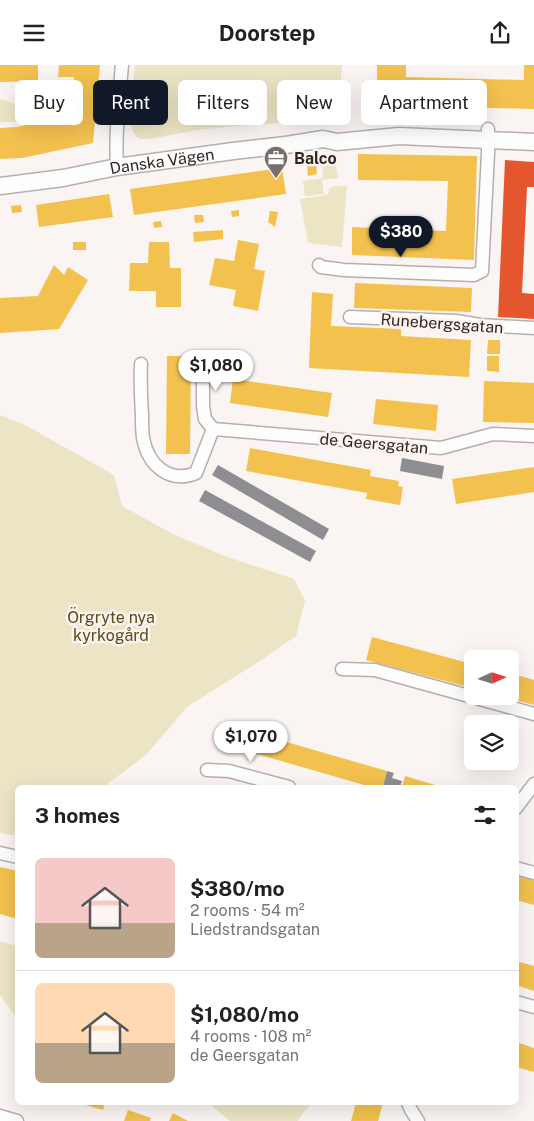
<!DOCTYPE html>
<meta charset="utf-8">
<style>
:root{--surface:#fff;--page:#f6f6f6;--text:#222;--muted:#767676;--line:#e0e0e0;--accent:#111827}
body{margin:0;font-family:"Public Sans",sans-serif;background:var(--page);color:var(--text);height:100vh;display:flex;flex-direction:column;font-size:19px;white-space:nowrap}
*{box-sizing:border-box;margin:0}
p{font-size:16px;color:var(--muted)}
.icon{flex:none;width:28px;height:28px;fill:none;stroke:currentColor;stroke-width:2;stroke-linecap:round;stroke-linejoin:round}
.map{position:relative;flex:1;overflow:hidden}
.sheet{position:absolute;left:15px;top:720px;width:504px;height:320px;display:flex;flex-direction:column;background:var(--surface);border-radius:8px;box-shadow:0 5px 20px #0002}
.sheet>*{flex:none}
.banner{position:absolute;left:15px;top:15px;width:505px;height:45px;display:flex;gap:10px}
.needle{width:32px;rotate:86deg}
.tools{position:absolute;left:464px;top:585px;display:grid;gap:10px}
.tools a{display:grid;place-items:center;width:55px;height:55px;border-radius:8px;background:var(--surface);box-shadow:0 5px 20px #0002;font-size:25px}
.price{position:absolute;translate:-50% -42px;padding:0 11px;border-radius:18px;background:#fff;color:#222;font-size:16px;line-height:32px;filter:drop-shadow(0 1px 2px #0008)}
.price::after{content:'';position:absolute;left:50%;top:30px;width:15px;height:11px;margin-left:-8px;background:inherit;clip-path:polygon(0 0,100% 0,50% 100%)}
.price.current{background:var(--accent);color:#fff}
ul{padding:0;list-style:none}
li{display:flex;align-items:center;gap:15px;height:125px;padding:0 20px}
li+li{border-top:1px solid var(--line)}
li span{display:grid;place-items:center;flex:none;width:140px;height:100px;border-radius:8px;color:#555}
li>.icon{margin-inline-start:auto}
span .icon{width:60px;height:60px;fill:#fffc;stroke-width:1}
li b{font-size:21px}
h2{display:flex;justify-content:space-between;align-items:center;height:60px;padding:0 20px;font-size:21px}
.tag{padding:0 18px;border-radius:8px;background:var(--surface);box-shadow:0 5px 20px #0002;font-size:18px;line-height:45px}
.tag.current{background:var(--accent);color:#fff}
header{display:flex;justify-content:space-between;align-items:center;height:65px;padding:0 20px;background:var(--surface);font-size:22px;font-weight:700}
.map>svg:first-child{display:block}
.green{fill:#ebe4c5}
.homes{fill:#f2c14e}
.shops{fill:#e4572e}
.industry{fill:#8d8d92}
.lines{fill:none;stroke-linecap:round;stroke-linejoin:round}
.minor-casing{stroke:#b6afae;stroke-width:15}
.tertiary-casing{stroke:#b6afae;stroke-width:19}
.minor{stroke:#fefdfd;stroke-width:12}
.tertiary{stroke:#fefdfd;stroke-width:16}
.labels{text-anchor:middle;stroke-width:5;stroke-linejoin:round;paint-order:stroke}
.poi-label{font-size:16px;font-weight:bold;fill:#302724;stroke:#fdf3f0;text-anchor:start}
.street-label{font-size:16px;fill:#302724;stroke:#fdf3f0}
.park-label{font-size:16px;fill:#564e18;stroke:#fdf3f0}
</style>
<header><svg class="icon" aria-label="menu" viewBox="0 0 24 24"><path d="M4 6h16M4 12h16M4 18h16"/></svg>Doorstep<svg class="icon" aria-label="share" viewBox="0 0 24 24"><path d="M12 15V3M7 8l5-5 5 5M5 13v7h14v-7"/></svg></header>
<div class="map">
<svg width="534" height="1056" viewBox="0 0 534 1056">
<rect width="100%" height="100%" fill="#faf4f3"/>
<g class="green">
<path d="M135,0H342L339,41L341,53L236,61L197,65L150,74H141L137,72L134,68L130,59Z"/>
<path d="M0,34L27,43L26,57H0Z"/>
<path d="M322,97H333L336,100L338,113L322,115L324,129L305,131L303,116L323,113Z"/>
<path d="M334,121H347L342,182L308,178L300,134L328,130L329,124Z"/>
<path d="M0,350L27,361L114,410L122,441L175,470L227,492L294,514L305,536L296,571L261,595L187,642L146,690L103,722H18L17,771L0,768Z"/>
<path d="M0,876L17,881V953L0,930Z"/>
<path d="M208,1038H312L302,1049L298,1056H230Z"/>
</g>
<g class="homes">
<path d="M0,0H38V16L0,17Z"/>
<path d="M59,0H100L93,78L22,93L0,94V63L17,62L72,50L74,12H58Z"/>
<path d="M377,0H406V12L524,15V0H534V44L377,40Z"/>
<path d="M358,89L477,91L474,195L352,190V162L446,166L448,116L358,115Z"/>
<path d="M316,98L317,109L308,111L307,99Z"/>
<path d="M282,103L286,129L134,150L130,124Z"/>
<path d="M109,129L113,152L39,162L36,140Z"/>
<path d="M21,140L22,147L12,148L11,141Z"/>
<path d="M239,145V151L232,152L231,146Z"/>
<path d="M270,146L278,147L275,162L268,157Z"/>
<path d="M194,150H203L204,157L195,158Z"/>
<path d="M161,156L162,162L154,163L153,157Z"/>
<path d="M223,165V174L194,177L193,167Z"/>
<path d="M238,175L259,179L254,204L265,206L258,246L233,241L236,225L209,220L215,193L234,196Z"/>
<rect x="73" y="177" width="13" height="8"/>
<path d="M149,177H169L170,203H181V242H156V226H129L130,198H148Z"/>
<path d="M54,200L64,210L68,202L88,215L59,264L0,268V233L38,231Z"/>
<path d="M355,218L472,223L471,247L354,243Z"/>
<path d="M312,227L333,229L331,261L401,264V271L471,275L469,312L309,303Z"/>
<path d="M488,275H500V289H487Z"/>
<path d="M167,291H191L190,389H166Z"/>
<path d="M487,291H499V307L487,306Z"/>
<path d="M233,314L332,328L328,352L230,338Z"/>
<path d="M484,316L534,318V358L483,357Z"/>
<path d="M376,334L438,340L436,366L373,359Z"/>
<path d="M250,383L371,405L370,411L399,416L398,421L403,422L400,440L366,434L367,428L246,406Z"/>
<path d="M534,402V427L456,439L452,414Z"/>
<path d="M372,572L472,599V623L366,595Z"/>
<path d="M510,608L534,615V640L504,632L510,631Z"/>
<path d="M255,668L387,706L383,722H371L250,687Z"/>
<path d="M405,711L442,722H402Z"/>
<path d="M0,802L18,806V854L0,849Z"/>
<path d="M516,809L534,815V840L516,835Z"/>
<path d="M516,896L534,901V926L516,920Z"/>
<path d="M516,977L534,983V1007L516,1002Z"/>
<path d="M82,1038H105L103,1045L82,1039Z"/>
<path d="M356,1038H383L378,1056H351Z"/>
<path d="M128,1045L151,1053L150,1056H124Z"/>
<path d="M173,1048L188,1056H169Z"/>
</g>
<path class="shops" d="M505,95L534,97V122H527L522,228L534,229V254L498,252Z"/>
<g class="industry">
<path d="M402,393L444,401L442,414L400,406Z"/>
<path d="M218,400L329,464L323,475L212,410Z"/>
<path d="M205,425L316,486L310,497L199,436Z"/>
<path d="M387,706L394,708L392,713L402,716L400,722H383Z"/>
</g>
<g class="lines">
<defs>
<g id="minor">
<path d="M117,102C115,68 119,34 122,0"/>
<path d="M319,200L321,202L344,205L474,210L482,206L488,88V64"/>
<path d="M350,252L456,256L480,260L534,263"/>
<path d="M203,296V341L205,354L213,364"/>
<path d="M141,299C140,316 141,333 142,350C142,357 142,366 143,373C148,400 169,419 196,408L213,364L441,383L493,369L534,371"/>
<path d="M342,604L375,605L534,649"/>
<path d="M207,705L229,706L289,722"/>
<path d="M516,743L534,719"/>
<path d="M0,788L18,792"/>
<path d="M516,803L534,808"/>
<path d="M516,937L534,942"/>
<path d="M408,1038L411,1045L418,1056"/>
<path d="M0,1051L17,1056"/>
</g>
<g id="tertiary">
<path id="s1" d="M0,121L63,113L117,102L233,86L286,80L323,74L337,77L399,71L534,77"/>
</g>
</defs>
<use href="#minor" class="minor-casing"/>
<use href="#tertiary" class="tertiary-casing"/>
<use href="#minor" class="minor"/>
<use href="#tertiary" class="tertiary"/>
</g>
<defs>
<symbol id="office-pin" viewBox="-11 -11 22 30"><path d="M0 17L-7.5 6A9.5 9.5 0 1 1 7.5 6Z" fill="#776f6c" stroke="#fdf3f0"/><path d="M-6-3h4V-5.5h4V-3h4V5H-6ZM-1-4.5V-3h2v-1.5ZM-6 0V1H6V0Z" fill="#fff"/></symbol>
</defs>
<g fill-rule="evenodd">
<use href="#office-pin" x="262" y="79" width="28" height="38"/>
</g>
<g class="labels">
<g class="poi-label">
<text x="294" y="99">Balco</text>
</g>
<g class="street-label">
<text dy="6" stroke="none"><textPath href="#s1" startOffset="164">Danska Vägen</textPath></text>
<text transform="translate(442 258) rotate(4)" y="6">Runebergsgatan</text>
<text transform="translate(374 378) rotate(5)" y="6">de Geersgatan</text>
</g>
<g class="park-label">
<text x="111" y="558">Örgryte nya<tspan x="111" dy="18">kyrkogård</tspan></text>
</g>
</g>
</svg>
<div class="tools">
<a><svg class="needle" viewBox="-14 -14 28 28"><path d="M0-13l5 13h-10z" fill="#e53935"/><path d="M0 13l5-13h-10z" fill="#767676"/></svg></a>
<a><svg class="icon" aria-label="layers" viewBox="0 0 24 24"><path d="M12 4l9 5-9 5-9-5zM3 14l9 5 9-5"/></svg></a>
</div>
<b class="price current" style="left:401px;top:193px">$380</b>
<b class="price" style="left:216px;top:327px">$1,080</b>
<b class="price" style="left:251px;top:698px">$1,070</b>
<div class="banner">
<a class="tag">Buy</a>
<a class="tag current">Rent</a>
<a class="tag">Filters</a>
<a class="tag">New</a>
<a class="tag">Apartment</a>
</div>
<section class="sheet">
<h2>3 homes<svg class="icon" aria-label="filters" viewBox="0 0 24 24"><path d="M4 7h16M4 17h16"/><circle cx="9" cy="7" r="2"/><circle cx="15" cy="17" r="2"/></svg></h2>
<ul>
<li><span style="background:linear-gradient(#f6c9c9 65%,#b9a48a 0)"><svg class="icon" aria-label="home" viewBox="0 0 24 24"><path d="M3 11l9-7 9 7M6 9v11h12V9"/></svg></span><div><b>$380/mo</b><p>2 rooms · 54 m²</p><p>Liedstrandsgatan</p></div></li>
<li><span style="background:linear-gradient(#ffd9b3 60%,#b9a48a 0)"><svg class="icon" aria-label="home" viewBox="0 0 24 24"><path d="M3 11l9-7 9 7M6 9v11h12V9"/></svg></span><div><b>$1,080/mo</b><p>4 rooms · 108 m²</p><p>de Geersgatan</p></div></li>
</ul>
</section>
</div>
